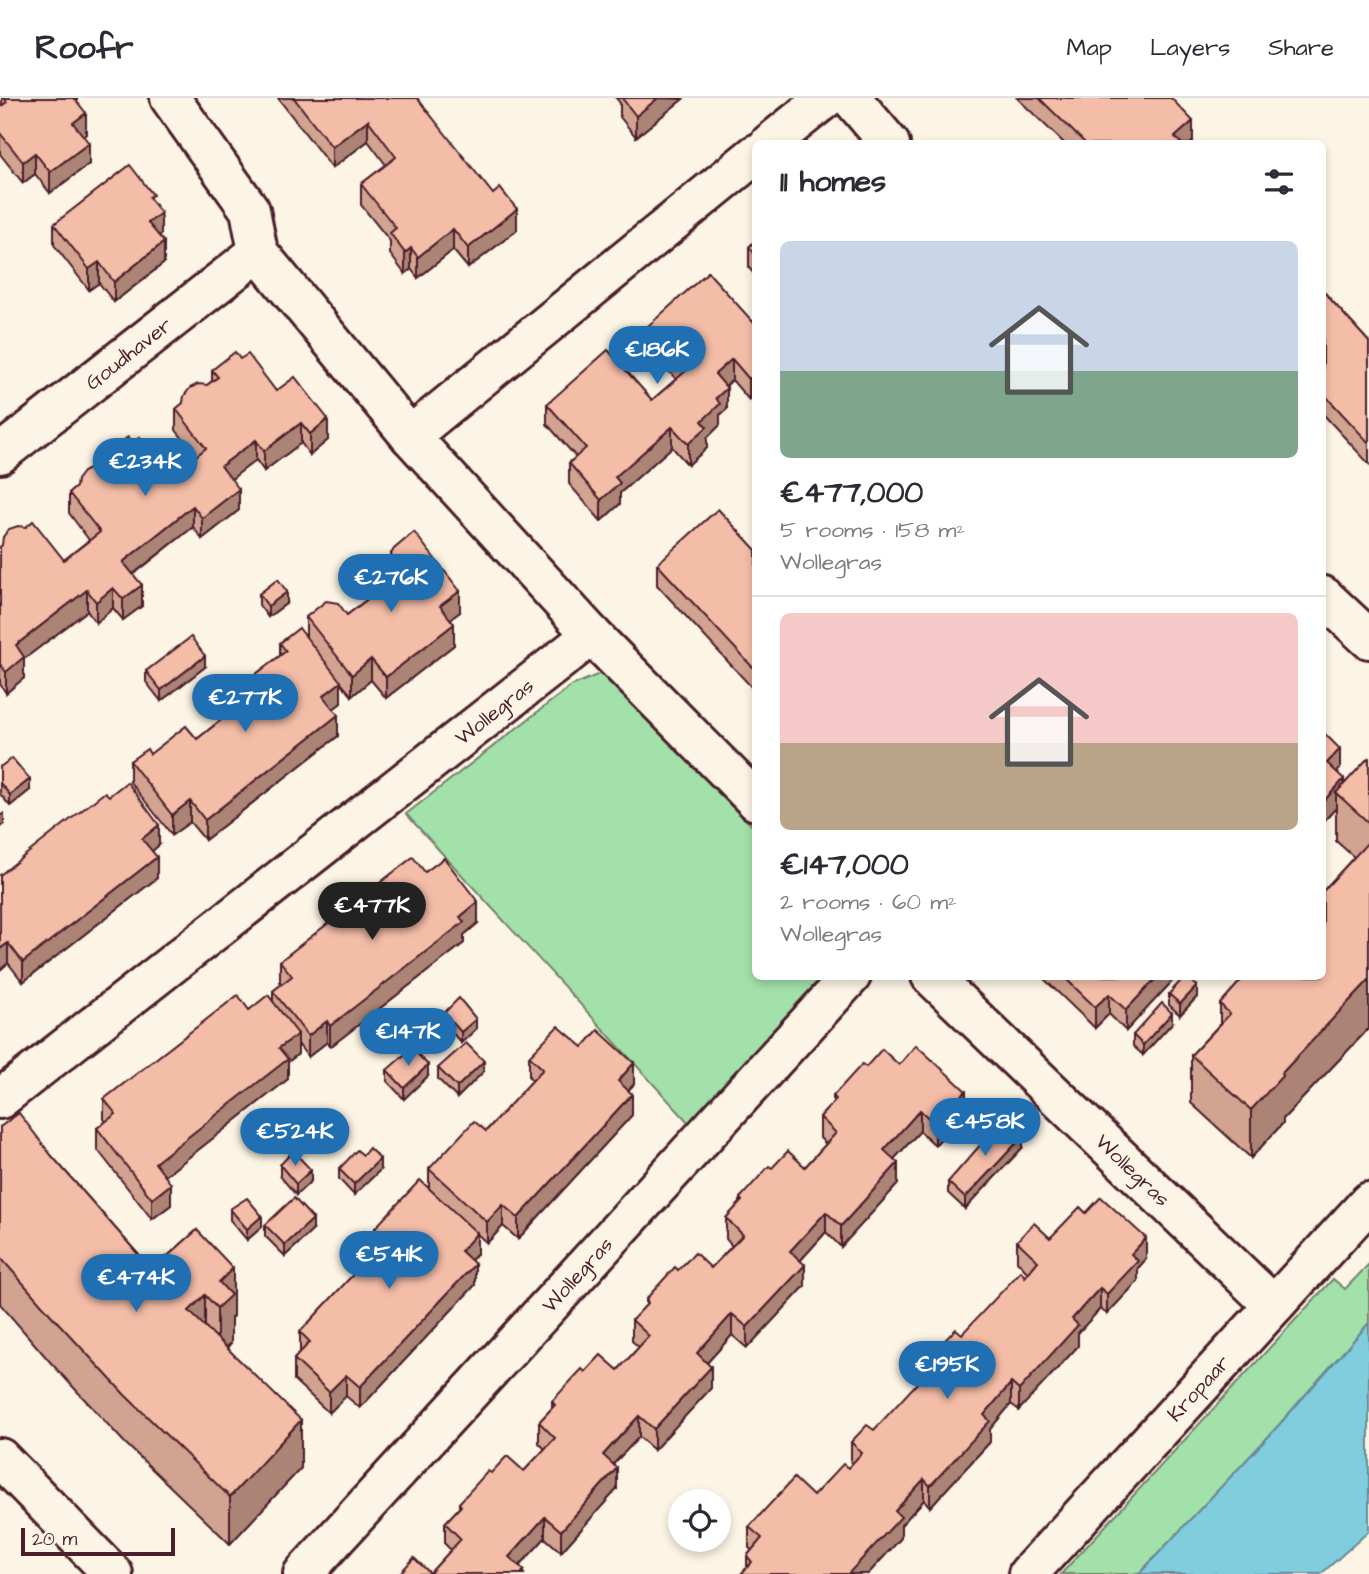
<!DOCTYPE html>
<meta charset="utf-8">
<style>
:root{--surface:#fff;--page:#f2f2f3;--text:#2b2b33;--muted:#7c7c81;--line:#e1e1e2;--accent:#1f6fb2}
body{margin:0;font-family:"Architects Daughter",sans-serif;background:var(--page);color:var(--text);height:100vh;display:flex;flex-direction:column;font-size:26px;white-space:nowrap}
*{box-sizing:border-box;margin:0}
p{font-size:23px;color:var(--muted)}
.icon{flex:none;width:38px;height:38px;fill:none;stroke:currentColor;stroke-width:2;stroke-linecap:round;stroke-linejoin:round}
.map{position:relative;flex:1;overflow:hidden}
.sheet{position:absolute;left:752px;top:42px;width:574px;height:840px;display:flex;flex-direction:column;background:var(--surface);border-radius:10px;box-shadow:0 4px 10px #0003}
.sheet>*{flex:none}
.buttons{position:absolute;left:668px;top:1391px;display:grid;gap:14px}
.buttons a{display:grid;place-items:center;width:63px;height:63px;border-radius:50%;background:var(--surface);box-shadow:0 4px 10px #0003;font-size:35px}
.scale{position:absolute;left:21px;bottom:18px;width:154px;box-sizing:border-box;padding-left:7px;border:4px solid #4a1f2b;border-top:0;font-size:19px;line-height:24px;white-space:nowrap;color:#4a1f2b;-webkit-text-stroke:5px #fcf5e5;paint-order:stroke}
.price{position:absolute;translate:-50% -60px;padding:0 16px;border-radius:24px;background:var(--accent);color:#fff;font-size:23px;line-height:46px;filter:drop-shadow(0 2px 4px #0008)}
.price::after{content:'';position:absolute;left:50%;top:42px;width:21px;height:16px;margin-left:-10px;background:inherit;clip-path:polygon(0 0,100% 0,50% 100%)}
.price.current{background:#222;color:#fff}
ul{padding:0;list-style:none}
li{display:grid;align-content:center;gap:14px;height:371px;padding:0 28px}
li+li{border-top:2px solid var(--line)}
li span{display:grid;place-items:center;height:217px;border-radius:10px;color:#555}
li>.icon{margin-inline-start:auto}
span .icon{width:126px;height:126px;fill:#fffc;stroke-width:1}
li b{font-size:30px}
h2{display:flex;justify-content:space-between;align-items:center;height:84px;padding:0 28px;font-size:30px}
header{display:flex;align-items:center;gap:42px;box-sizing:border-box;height:98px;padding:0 35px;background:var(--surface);border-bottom:2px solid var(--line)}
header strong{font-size:33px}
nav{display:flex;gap:38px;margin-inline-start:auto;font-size:24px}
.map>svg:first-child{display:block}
.green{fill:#a2e1a9;stroke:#76806a;stroke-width:2}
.water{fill:#7fcddd;stroke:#6a8796;stroke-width:2}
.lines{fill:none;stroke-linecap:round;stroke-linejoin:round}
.minor-casing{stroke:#4a1f2b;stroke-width:44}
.minor{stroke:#fcf5e5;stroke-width:38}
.wall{fill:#d2a390;stroke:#4a1f2b;stroke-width:2}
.shaded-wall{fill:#ab8476;stroke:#4a1f2b;stroke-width:2}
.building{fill:#f4bda8;stroke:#4a1f2b;stroke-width:2}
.labels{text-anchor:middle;stroke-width:5;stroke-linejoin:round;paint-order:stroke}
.street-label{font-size:21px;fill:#4a1f2b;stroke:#fcf5e5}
</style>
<header>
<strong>Roofr</strong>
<nav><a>Map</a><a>Layers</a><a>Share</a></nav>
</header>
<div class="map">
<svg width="1369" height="1476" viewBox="0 0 1369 1476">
<rect width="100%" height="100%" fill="#fcf5e5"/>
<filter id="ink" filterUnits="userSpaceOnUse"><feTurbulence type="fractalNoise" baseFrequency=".0143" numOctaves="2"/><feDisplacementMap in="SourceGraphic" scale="14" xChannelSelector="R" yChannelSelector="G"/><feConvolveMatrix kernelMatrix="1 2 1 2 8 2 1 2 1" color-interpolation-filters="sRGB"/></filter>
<g filter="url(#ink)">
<g class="green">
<path d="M604,574L756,732V878L826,879L689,1025L406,716L571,588Z"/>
<path d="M1369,1166V1225L1270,1337L1139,1476H1061L1333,1181L1345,1191Z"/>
</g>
<path class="water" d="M1369,1225V1433L1321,1476H1139L1270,1337Z"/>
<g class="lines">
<defs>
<g id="minor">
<path d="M170,0L250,112L258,154L410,338L592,537L756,703"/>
<path d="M851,0L890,46"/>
<path d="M769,46L826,0"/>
<path d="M410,338L756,56"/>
<path id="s1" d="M0,356L258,154"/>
<path d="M1323,498L1369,541"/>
<path id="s2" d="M931,878L1273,1207"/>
<path id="s3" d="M0,1001L592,537"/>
<path d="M0,1360L113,1476"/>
<path id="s4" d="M303,1476L851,878"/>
<path id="s5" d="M1028,1476L1369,1104"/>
</g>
</defs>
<use href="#minor" class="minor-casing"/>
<use href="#minor" class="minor"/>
</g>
<g class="wall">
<path d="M2,0H77V5L86,36L83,38L89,66L50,95L35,76L23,85L0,56V9L2,8Z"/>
<path d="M278,0H417L517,132L468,170L453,152L418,180L411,171L405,176L390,156V143L361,107V86L386,67L368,43L332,70Z"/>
<path d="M616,0H683V1L636,39L620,19V5Z"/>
<path d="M1017,0H1171L1193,43L1190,46H1065Z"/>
<path d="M153,104L161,136L159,138L164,165L114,204L99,185L89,192L54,147V126Z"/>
<path d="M756,142V178L749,170V149Z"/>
<path d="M1323,193L1369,244V366L1323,316Z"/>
<path d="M756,221V295L749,302L732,282L726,288L727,311L720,317V327L707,340V350L688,367L672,349L620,395V406L601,423L569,386V365L576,359L547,326V306L652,302L676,281L648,249V228L753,224Z"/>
<path d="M240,261L276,293L328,342L310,357L301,345L264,373L256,362L231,381L239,412L202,441L193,429L133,477L142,508L123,522L113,510L96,525L87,513L24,561V580L6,595L0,586V449L64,462L89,442L69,415V395L105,367V357L132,345L171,378L196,358L176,332V311L212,283V272Z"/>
<path d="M756,452V594L657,487V466Z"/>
<path d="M391,456L460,514L450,521L454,547L386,600L371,582L352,598L341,585V605L333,611L338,638L205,742L190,724L172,737L130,684V663L197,641L251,598V580L280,558V545L306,539V519L347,517L392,482Z"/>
<path d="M259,496L287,505L268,519L259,507Z"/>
<path d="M205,569L161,603L146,584V573Z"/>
<path d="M1323,634L1340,671L1337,674L1344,686L1369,661V930L1283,1021V1025L1251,1060L1191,1005V957L1220,926V906L1354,759L1336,743V710L1323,724Z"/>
<path d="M0,669L30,692L10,708L0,696Z"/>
<path d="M159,747L152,753L157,780L23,884L8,865L0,872V777Z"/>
<path d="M425,774L478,825L464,837V845L330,949L327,944L308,959L298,946V956L288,964V981L165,1078L171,1107L152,1121L97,1051V1030L106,1024L104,1021V1001L249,912L273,903V893L282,886L280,884V863Z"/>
<path d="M1041,878H1177L1126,933L1109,916L1095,930Z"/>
<path d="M1169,896L1197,899L1180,917L1169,907Z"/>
<path d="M444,915L476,931L461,945L444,925Z"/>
<path d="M1172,925L1143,957L1133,948V937Z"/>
<path d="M583,949L634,986L628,992L632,1017L518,1141L503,1128L487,1145L477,1136V1156L471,1162L475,1187L360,1310L346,1298L329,1315L294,1282V1261L300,1254V1234L376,1152L375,1151V1130L429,1091V1071L486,1033L533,982L529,979V958Z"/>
<path d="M899,967L966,1014L935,1047L920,1033L894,1061L898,1086L841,1149L826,1134L800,1163L805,1188L747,1250L732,1237L707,1265L711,1290L654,1352L639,1339L613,1366L617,1391L561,1454L545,1440L519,1468L524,1476L430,1475L451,1452L445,1446V1425L459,1410V1405L491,1375L524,1373L545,1351L539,1345V1324L552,1310V1303L585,1274L618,1272L639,1249L632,1243V1222L646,1208V1201L678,1172L711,1170L732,1148L726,1141V1120L740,1105V1100L772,1070L805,1069L826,1046L820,1040V1019L833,1005V998L866,969Z"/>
<path d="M438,970L484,973L457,1000L438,981Z"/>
<path d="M387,972L428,978L404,1001L387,983Z"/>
<path d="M0,1029L51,1057L152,1172L197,1132L233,1218L231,1220V1245L227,1250L301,1370L230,1446L125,1345L51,1265L0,1206Z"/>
<path d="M1023,1049L965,1111L948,1095V1084Z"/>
<path d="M280,1067L311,1083L296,1097L280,1078Z"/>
<path d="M339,1071L380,1072L354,1097L339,1081Z"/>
<path d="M230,1111L262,1129L247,1142L230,1122Z"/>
<path d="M265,1127L313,1132L285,1158L265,1138Z"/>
<path d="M1050,1140L1146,1161L1138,1170V1183L1107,1216L1100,1211L1086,1226L1078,1235V1248L1019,1312L1011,1306L990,1331V1344L930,1409L924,1402L901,1427V1440L868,1476H741L747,1470V1458L752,1452L749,1450V1429L813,1398L848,1370L852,1366L851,1365V1344L874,1332L940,1270L939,1248L962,1236L1028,1175L1017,1163V1143Z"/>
</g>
<g class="shaded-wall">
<path d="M658,0L683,1L636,39V18Z"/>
<path d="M86,15V36L73,46V25Z"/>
<path d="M368,22V43L332,70V49Z"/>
<path d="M1193,23V43L1190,46H1175V39Z"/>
<path d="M89,45V66L50,95V74Z"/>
<path d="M35,55V76L23,85V64Z"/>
<path d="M517,111V132L468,170V150Z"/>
<path d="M161,115V136L148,146V125Z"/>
<path d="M453,131V152L418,180V159Z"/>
<path d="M164,144V165L114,204V184Z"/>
<path d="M411,150V171L405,176V155Z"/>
<path d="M99,164V185L89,192V171Z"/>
<path d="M732,261V282L715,297V276Z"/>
<path d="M756,275V295L749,302V281Z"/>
<path d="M727,290V311L720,317V327L707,340V350L688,367V346L716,300Z"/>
<path d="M328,321V342L310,357V336Z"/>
<path d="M301,325V345L264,373V353Z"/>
<path d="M672,329V349L620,395V406L601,423V402L615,379Z"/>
<path d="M256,342V362L221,389V368Z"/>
<path d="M239,391V412L202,441V420Z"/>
<path d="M193,408V429L123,484V464Z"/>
<path d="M142,487V508L123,522V501Z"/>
<path d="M113,490V510L96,525V504Z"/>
<path d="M87,492V513L24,561V580L6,595V574L16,547Z"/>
<path d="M460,493V514L440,529V508Z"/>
<path d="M287,494V505L268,519V508Z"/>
<path d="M454,526V547L386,600V579Z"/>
<path d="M205,558V569L161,603V592Z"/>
<path d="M371,561V582L352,598V577Z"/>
<path d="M341,584V605L323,619V598Z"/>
<path d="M338,617V638L205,742V722Z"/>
<path d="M1340,651V671L1327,686V665Z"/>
<path d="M30,681V692L10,708V697Z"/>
<path d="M1344,681V702L1336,695V710L1323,724V704Z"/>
<path d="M190,703V724L172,737V717Z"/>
<path d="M4,715V726L0,729V718Z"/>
<path d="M159,727V747L142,762V741Z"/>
<path d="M157,759V780L23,884V864Z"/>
<path d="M478,804V825L464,837V845L330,949V928Z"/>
<path d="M8,845V865L0,872V851Z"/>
<path d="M1158,878H1177L1126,933V912Z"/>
<path d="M1369,882V930L1283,1021V1025L1251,1060V1012L1281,976Z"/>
<path d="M1197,888V899L1180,917V906Z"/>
<path d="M1109,896V916L1095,930V909Z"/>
<path d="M1172,915V925L1143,957V947Z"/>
<path d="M476,921V931L461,945V934Z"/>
<path d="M327,923V944L308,959V938Z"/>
<path d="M298,936V956L288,964V981L155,1086V1065L279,950Z"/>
<path d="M484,963V973L457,1000V989Z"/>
<path d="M634,965V986L618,1004V983Z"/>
<path d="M428,967V978L404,1001V990Z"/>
<path d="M966,993V1014L935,1047V1026Z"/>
<path d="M632,996V1017L518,1141V1120Z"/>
<path d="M920,1012V1033L884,1072V1052Z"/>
<path d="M1023,1038V1049L965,1111V1100Z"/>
<path d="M380,1061V1072L354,1097V1086Z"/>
<path d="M898,1065V1086L841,1149V1128Z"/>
<path d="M311,1072V1083L296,1097V1086Z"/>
<path d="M171,1086V1107L152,1121V1101Z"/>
<path d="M503,1107V1128L487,1145V1124Z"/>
<path d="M826,1114V1134L790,1174V1153Z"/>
<path d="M262,1118V1129L247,1142V1131Z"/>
<path d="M313,1121V1132L285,1158V1147Z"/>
<path d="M477,1135V1156L461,1173V1153Z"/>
<path d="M1146,1140V1161L1138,1170V1183L1107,1216V1196L1131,1156Z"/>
<path d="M475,1166V1187L360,1310V1289Z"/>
<path d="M805,1167V1188L747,1250V1229Z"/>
<path d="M233,1170V1218L231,1220V1245L217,1258V1210L219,1184Z"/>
<path d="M1100,1190V1211L1078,1235V1248L1019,1312V1292L1072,1221Z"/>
<path d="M205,1197V1245L189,1213Z"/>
<path d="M732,1216V1237L697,1276V1255Z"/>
<path d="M711,1269V1290L654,1352V1331Z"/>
<path d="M346,1277V1298L329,1315V1294Z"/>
<path d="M1011,1285V1306L990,1331V1344L930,1409V1388L984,1317Z"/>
<path d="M639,1318V1339L603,1377V1357Z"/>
<path d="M301,1322V1370L230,1446V1399Z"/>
<path d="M617,1370V1391L561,1454V1433Z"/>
<path d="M924,1381V1402L901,1427V1440L868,1476H848L895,1413Z"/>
<path d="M545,1419V1440L512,1476L509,1459Z"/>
</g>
<g class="building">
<path d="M4,0H74L86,15L73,25L89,45L50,74L35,55L23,64L0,35V9L7,4Z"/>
<path d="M294,0H417L493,96L500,90L517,111L468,150L453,131L418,159L411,150L405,155L390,135L396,130L361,86L396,59L368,22L332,49Z"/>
<path d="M622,0H658L636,18Z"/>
<path d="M1039,0H1171L1193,23L1175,39L1182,46H1086Z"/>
<path d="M130,67L153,97L149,99L161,115L148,125L164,144L114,184L99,164L89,171L54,126Z"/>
<path d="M756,142V157L749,149Z"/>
<path d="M708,174L753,224L756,221V275L749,281L732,261L715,276L727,290L716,300L720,306L702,323L707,329L688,346L672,329L615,379L620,385L601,402L569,365L586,350L547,306L608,252L652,302L687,272L648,228Z"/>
<path d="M1323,193L1369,244V345L1323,295Z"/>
<path d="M235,254L240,261L248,256L276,293L295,279L328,321L310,336L301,325L264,353L256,342L221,368L239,391L202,420L193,408L123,464L142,487L123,501L113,490L96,504L87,492L16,547L24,559L6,574L0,566V449L2,447L3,439L9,431L18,428L26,429L33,423L64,462L100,434L69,395L76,389L77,382L83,374L91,370L99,371L110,363L105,357L128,339L132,345L140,339L171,378L206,350L176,311L183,305L184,298L190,290L198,286L207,287L218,279L212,272Z"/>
<path d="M718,411L756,452V573L657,466Z"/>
<path d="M414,434L460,493L440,508L454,526L386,579L371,561L352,577L306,519L326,503L338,505L347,517L402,474L393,462L391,456L394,451Z"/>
<path d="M278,481L287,494L268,508L259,496Z"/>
<path d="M299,530L341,584L323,598L338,617L205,722L190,703L172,717L130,663L147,651L150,656L186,628L197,641L260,591L251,580L286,553L280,545Z"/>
<path d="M191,539L205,558L161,592L146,573Z"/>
<path d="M1323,634L1340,651L1327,665L1344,681L1323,704Z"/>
<path d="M12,660L30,681L10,697L0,685V669Z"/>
<path d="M1368,660L1369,661V725L1336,695Z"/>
<path d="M127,684L159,727L142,741L157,759L23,864L8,845L0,851V777L105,694L109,698Z"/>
<path d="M1369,743V882L1281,976L1283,977L1251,1012L1191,957L1230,916L1220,906L1245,878H1323V793Z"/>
<path d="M413,759L425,774L444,760L478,804L460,819L464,824L330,928L327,923L308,938L273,893L292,878L280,863Z"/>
<path d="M1063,878H1158L1126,912L1109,896L1095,909Z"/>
<path d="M1185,878L1197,888L1180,906L1169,896Z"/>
<path d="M238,897L249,912L268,897L298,936L279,950L288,961L155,1065L171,1086L152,1101L97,1030L116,1016L104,1001Z"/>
<path d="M459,900L476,921L461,934L444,915Z"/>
<path d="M1162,905L1172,915L1143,947L1133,937Z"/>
<path d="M558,928L583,949L598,932L634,965L618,983L632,996L518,1120L503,1107L487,1124L429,1071L474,1023L486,1033L543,971L529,958Z"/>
<path d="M466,945L484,963L457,989L438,970Z"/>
<path d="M916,947L966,993L935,1026L920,1012L884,1052L898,1065L841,1128L826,1114L790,1153L805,1167L747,1229L732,1216L697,1255L711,1269L654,1331L639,1318L621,1337L603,1357L617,1370L561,1433L545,1419L509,1459L524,1472L521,1476H399L414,1460L430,1475L461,1441L445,1425L461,1408L459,1405L488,1373L491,1375L507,1358L524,1373L555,1340L539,1324L555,1307L552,1303L582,1271L585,1274L601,1257L618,1272L649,1238L632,1222L648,1205L646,1201L675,1169L678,1172L695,1155L711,1170L743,1137L726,1120L742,1103L740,1100L769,1068L772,1070L788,1053L805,1069L836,1035L820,1019L836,1001L833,998L862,966L866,969L882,951L899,967Z"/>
<path d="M412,950L428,967L404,990L387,972Z"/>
<path d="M19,1015L51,1057L152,1172L197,1132L233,1170L219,1184L231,1197L217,1210L205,1197L189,1213L301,1322L230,1399L125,1297L51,1217L0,1159V1029Z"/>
<path d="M1003,1021L1023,1038L965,1100L948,1084Z"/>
<path d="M369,1050L380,1061L354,1086L339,1071L357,1052L363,1057Z"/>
<path d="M293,1053L311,1072L296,1086L280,1067Z"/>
<path d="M420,1082L477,1135L461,1153L475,1166L360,1289L346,1277L329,1294L294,1261L310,1244L300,1234L386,1141L375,1130Z"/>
<path d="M1101,1099L1146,1140L1131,1156L1138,1163L1107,1196L1100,1190L1086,1205L1072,1221L1078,1227L1019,1292L1011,1285L984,1317L990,1323L930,1388L924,1381L895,1413L901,1419L848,1476H741L752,1464L747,1458L762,1440L749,1429L794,1380L813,1398L843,1366L848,1370L862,1355L851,1344L867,1327L874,1332L931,1270L936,1274L950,1259L939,1248L956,1231L962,1236L1021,1173L1025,1179L1038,1163L1017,1143L1034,1125L1050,1140L1080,1109L1086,1115Z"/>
<path d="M247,1100L262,1118L247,1131L230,1111Z"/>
<path d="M294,1100L313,1121L285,1147L265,1127Z"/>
</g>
</g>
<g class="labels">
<g class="street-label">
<text dy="7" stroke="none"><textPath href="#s1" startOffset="163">Goudhaver</textPath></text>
<text dy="7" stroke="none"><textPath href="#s3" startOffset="628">Wollegras</textPath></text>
<text dy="7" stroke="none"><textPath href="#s2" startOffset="280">Wollegras</textPath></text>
<text dy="7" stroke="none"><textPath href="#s4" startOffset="406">Wollegras</textPath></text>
<text dy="7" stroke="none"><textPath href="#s5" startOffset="252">Kropaar</textPath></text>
</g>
</g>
</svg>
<div class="buttons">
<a><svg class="icon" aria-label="locate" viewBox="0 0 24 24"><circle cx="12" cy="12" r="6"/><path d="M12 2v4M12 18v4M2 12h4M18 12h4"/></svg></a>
</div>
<div class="scale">20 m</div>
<b class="price" style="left:657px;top:288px">€186K</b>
<b class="price" style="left:145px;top:400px">€234K</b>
<b class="price" style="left:391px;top:516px">€276K</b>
<b class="price" style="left:245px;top:636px">€277K</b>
<b class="price current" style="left:372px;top:844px">€477K</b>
<b class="price" style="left:408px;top:970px">€147K</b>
<b class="price" style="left:985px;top:1060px">€458K</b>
<b class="price" style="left:295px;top:1070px">€524K</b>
<b class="price" style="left:389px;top:1193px">€541K</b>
<b class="price" style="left:136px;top:1216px">€474K</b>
<b class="price" style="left:947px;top:1303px">€195K</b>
<section class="sheet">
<h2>11 homes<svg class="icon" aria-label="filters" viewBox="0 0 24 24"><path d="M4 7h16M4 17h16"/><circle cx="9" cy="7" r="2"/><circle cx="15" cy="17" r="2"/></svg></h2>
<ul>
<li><span style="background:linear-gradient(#c9d6e8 60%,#7fa58c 0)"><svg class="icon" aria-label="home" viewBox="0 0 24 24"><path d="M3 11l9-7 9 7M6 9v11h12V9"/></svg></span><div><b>€477,000</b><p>5 rooms · 158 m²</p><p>Wollegras</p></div></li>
<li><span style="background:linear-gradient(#f6c9c9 60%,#b9a48a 0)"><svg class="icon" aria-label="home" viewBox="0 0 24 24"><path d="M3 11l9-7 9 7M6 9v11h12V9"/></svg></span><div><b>€147,000</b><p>2 rooms · 60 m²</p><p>Wollegras</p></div></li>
</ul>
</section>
</div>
